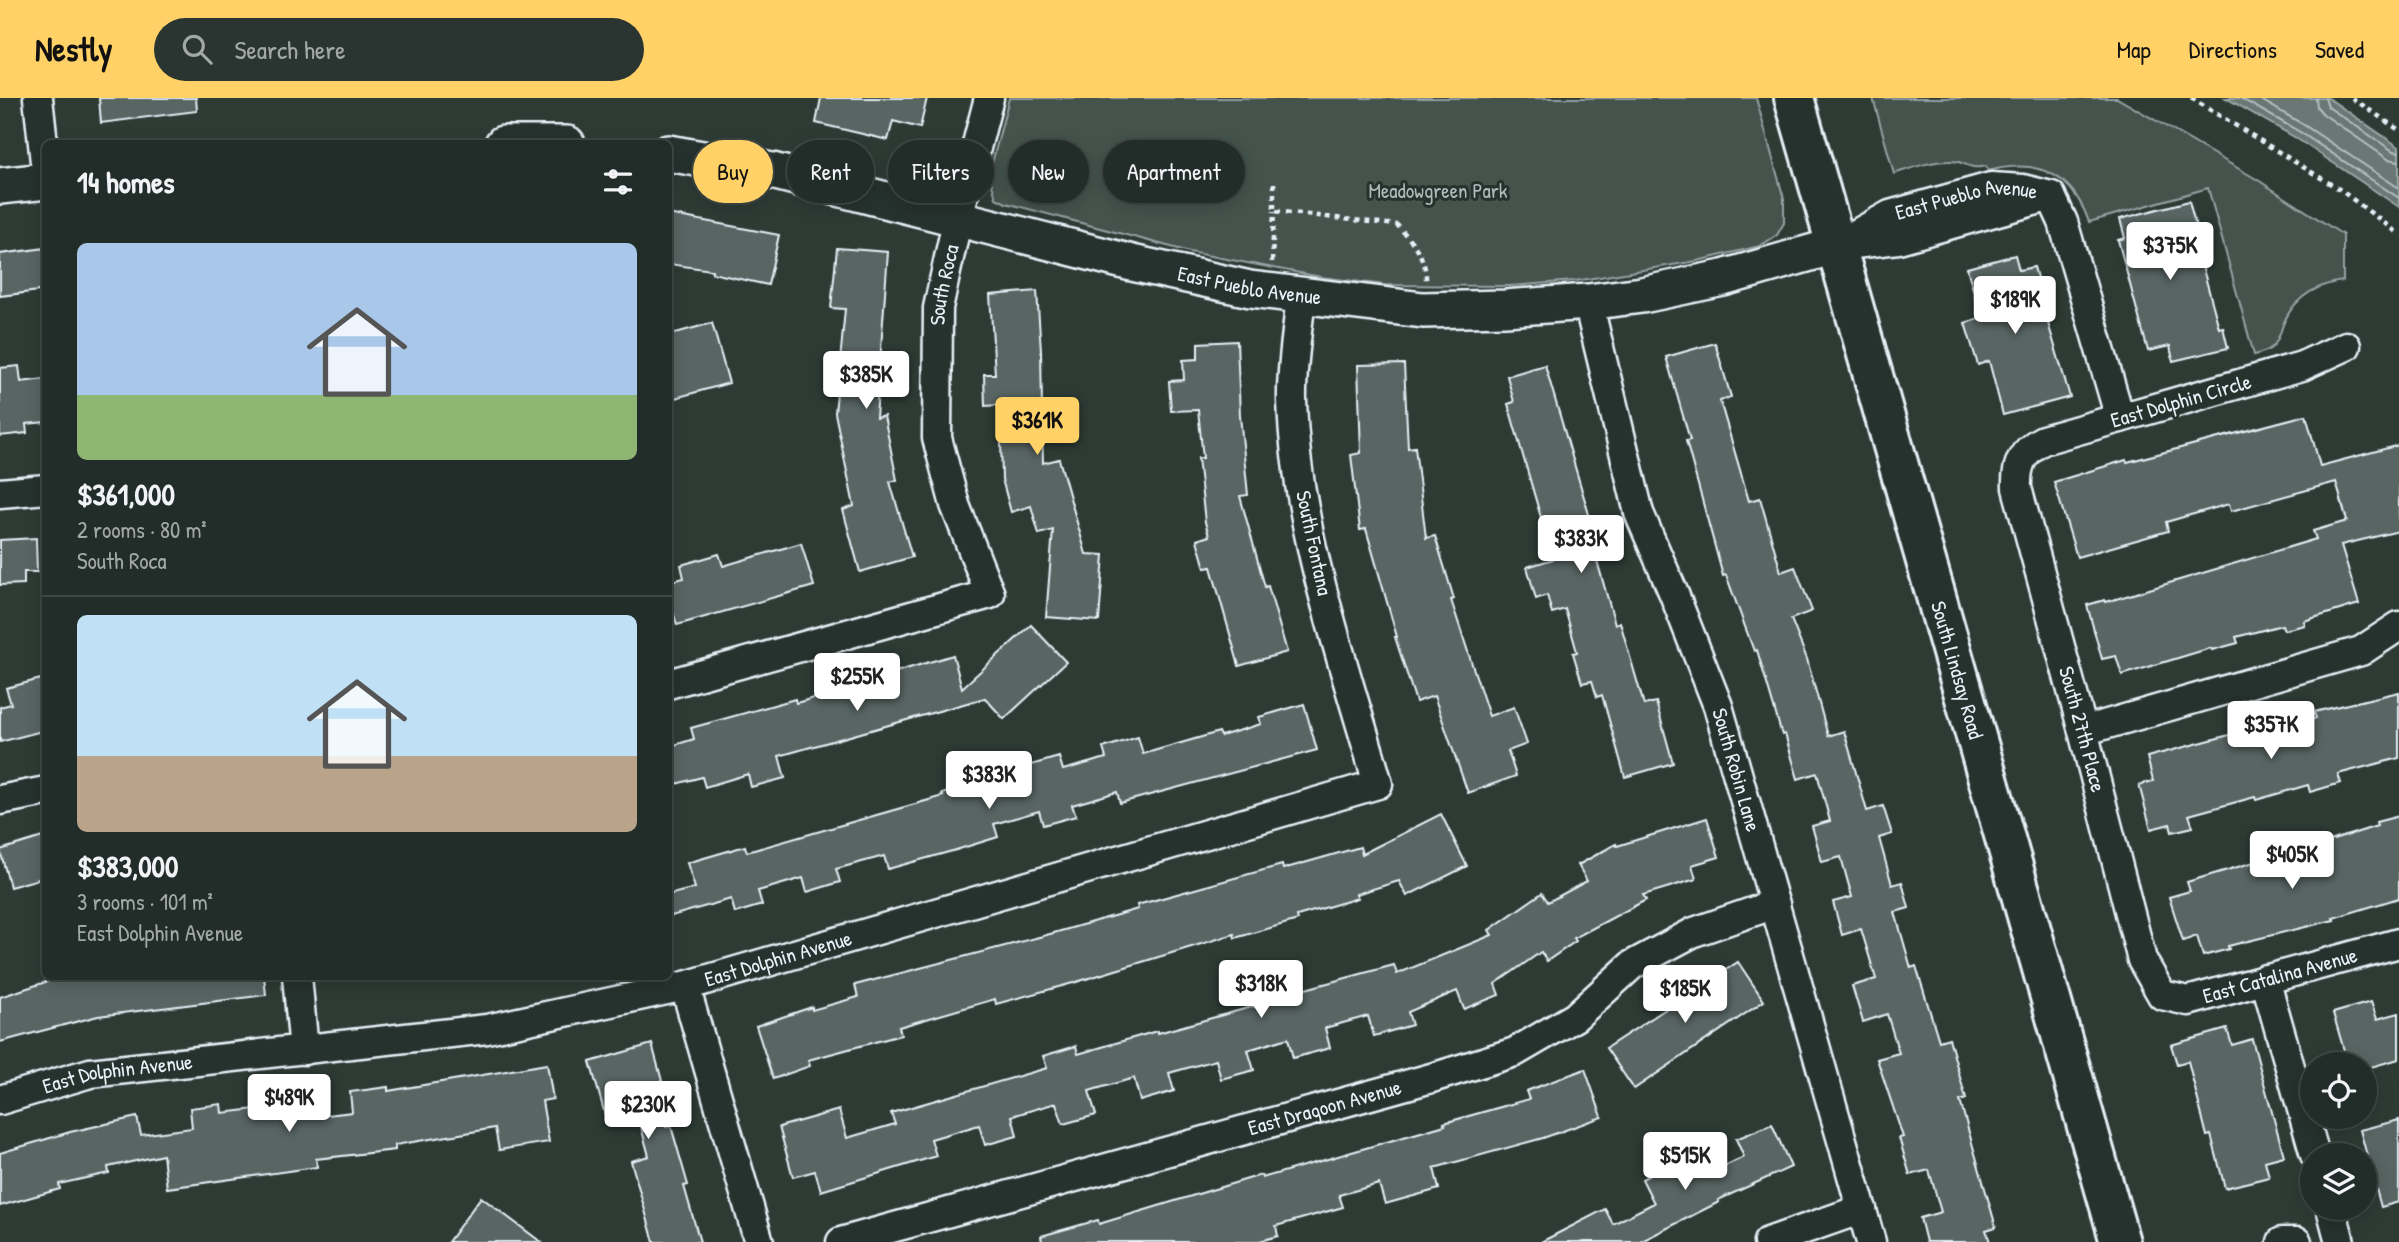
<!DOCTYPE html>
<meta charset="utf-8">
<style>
:root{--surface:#222c28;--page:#2a3430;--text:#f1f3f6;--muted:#a2a7a8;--line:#3f4845;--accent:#ffd166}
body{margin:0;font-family:"Patrick Hand",sans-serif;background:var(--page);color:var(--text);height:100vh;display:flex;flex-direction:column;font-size:26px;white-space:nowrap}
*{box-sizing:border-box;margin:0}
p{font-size:23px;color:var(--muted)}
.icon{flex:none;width:38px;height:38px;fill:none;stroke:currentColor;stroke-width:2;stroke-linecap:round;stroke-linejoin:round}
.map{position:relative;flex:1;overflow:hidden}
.drawer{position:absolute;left:42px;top:42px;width:630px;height:840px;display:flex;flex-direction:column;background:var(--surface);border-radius:10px;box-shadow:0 4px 18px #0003,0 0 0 2px var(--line)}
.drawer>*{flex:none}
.hud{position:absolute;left:693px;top:42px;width:665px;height:63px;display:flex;gap:14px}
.fabs{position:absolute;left:2300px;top:954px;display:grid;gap:14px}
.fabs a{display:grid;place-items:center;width:77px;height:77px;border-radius:50%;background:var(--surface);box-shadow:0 4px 18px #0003,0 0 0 2px var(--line);font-size:35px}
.price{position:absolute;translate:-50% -60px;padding:0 16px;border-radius:7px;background:#fff;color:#222;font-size:23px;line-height:46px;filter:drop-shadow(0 2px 4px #0008)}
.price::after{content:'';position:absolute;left:50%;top:42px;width:21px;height:16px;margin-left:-10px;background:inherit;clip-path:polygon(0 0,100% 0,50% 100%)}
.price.on{background:var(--accent);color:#111}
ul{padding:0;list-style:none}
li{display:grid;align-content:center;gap:14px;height:371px;padding:0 35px}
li+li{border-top:2px solid var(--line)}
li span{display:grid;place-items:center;height:217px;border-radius:10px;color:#555}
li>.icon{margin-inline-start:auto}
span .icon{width:126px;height:126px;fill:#fffc;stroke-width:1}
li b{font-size:30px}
h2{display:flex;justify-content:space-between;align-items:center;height:84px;padding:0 35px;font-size:30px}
.chip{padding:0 24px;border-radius:32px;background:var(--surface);box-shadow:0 4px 18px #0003,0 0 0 2px var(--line);font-size:24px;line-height:63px}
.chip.on{background:var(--accent);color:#111}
header{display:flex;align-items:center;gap:42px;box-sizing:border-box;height:98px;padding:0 35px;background:var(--accent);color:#111}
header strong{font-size:33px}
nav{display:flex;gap:38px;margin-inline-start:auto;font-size:24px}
.search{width:490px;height:63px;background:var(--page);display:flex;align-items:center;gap:18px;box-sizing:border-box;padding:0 24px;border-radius:38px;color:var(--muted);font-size:26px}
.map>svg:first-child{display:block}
.green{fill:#45524e;stroke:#96a2a3;stroke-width:2}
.water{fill:#6b7775;stroke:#9da8a9;stroke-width:2}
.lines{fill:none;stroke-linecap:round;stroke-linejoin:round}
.shore{stroke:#b6c0c4;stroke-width:2}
.building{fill:#596563;stroke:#e8f1f8;stroke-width:2}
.minor-casing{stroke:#e8f1f8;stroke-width:33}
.tertiary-casing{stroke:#e8f1f8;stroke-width:40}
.secondary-casing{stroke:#e8f1f8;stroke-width:44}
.path{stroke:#e8f1f8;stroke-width:4.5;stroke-dasharray:5 5;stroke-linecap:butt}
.minor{stroke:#26332d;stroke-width:28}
.tertiary{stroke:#26332d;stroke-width:35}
.secondary{stroke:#26332d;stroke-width:38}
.labels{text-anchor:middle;stroke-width:6;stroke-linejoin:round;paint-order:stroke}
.park-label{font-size:21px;fill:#afb9bc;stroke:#26332d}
.street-label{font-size:21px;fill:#e8f1f8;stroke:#26332d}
</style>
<header>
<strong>Nestly</strong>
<div class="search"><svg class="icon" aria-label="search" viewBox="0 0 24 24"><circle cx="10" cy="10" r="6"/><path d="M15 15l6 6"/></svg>Search here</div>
<nav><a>Map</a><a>Directions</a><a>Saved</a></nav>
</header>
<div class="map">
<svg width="2399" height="1144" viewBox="0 0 2399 1144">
<rect width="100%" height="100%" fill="#2e3b35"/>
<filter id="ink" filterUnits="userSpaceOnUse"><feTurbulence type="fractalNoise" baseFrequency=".0143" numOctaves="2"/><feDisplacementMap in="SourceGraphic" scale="14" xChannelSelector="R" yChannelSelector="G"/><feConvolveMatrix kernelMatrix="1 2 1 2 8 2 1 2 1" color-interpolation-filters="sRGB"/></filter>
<g filter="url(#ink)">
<g class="green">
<path d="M1009,0H1756L1784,101V125L1777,137L1760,148L1697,163L1575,183L1510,188L1385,187L1321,179L1190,154L1040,114L1006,105L996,100L989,77Z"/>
<path d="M1873,0H2117L2258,82L2343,137V183C2319,186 2296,198 2285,222C2281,230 2280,240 2274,247C2270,253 2261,255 2254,257L2208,90L2089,124C2072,75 2037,60 1988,73L1986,68C1967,73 1966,62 1949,63C1930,63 1912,70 1894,76Z"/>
</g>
<path class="water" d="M2226,0H2328L2399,49V109L2296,40Z"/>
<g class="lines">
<g class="shore">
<path d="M2240,0L2300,34L2399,100"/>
<path d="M2258,0L2304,27L2399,90"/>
<path d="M2316,0L2317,9L2323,16L2388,61L2399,63"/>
<path d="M2325,0L2328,9L2393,53L2399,54"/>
</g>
</g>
<g class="building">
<path d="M99,0H196L197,13L101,25Z"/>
<path d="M821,0H927L920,30L893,23L888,42L816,25Z"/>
<path d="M2189,103L2200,144L2196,145L2219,230L2223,229L2228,250L2173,263L2170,248L2148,253L2118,142L2125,140L2120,121Z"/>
<path d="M668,116L779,137L768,187L712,175V172L668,166Z"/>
<path d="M46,150V192L0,198V156Z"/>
<path d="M837,150L888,154L876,320L884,318L897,382L890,384L912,459L860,474L843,412L854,408L835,315L845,211L831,210Z"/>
<path d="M2015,157L2019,172L2034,169L2041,194L2039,195L2070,299L2003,317L1989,263L1978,267L1965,225L1981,220L1967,170Z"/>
<path d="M1037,193L1041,253L1043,365L1059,361L1086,456L1104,457L1099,523L1046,519L1053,432L1039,436L1031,408L1011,414L1002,381L1000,307L985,308L984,276H995L990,197Z"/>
<path d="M712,225L729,285L668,302V237Z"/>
<path d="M1237,243L1240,318L1248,397L1240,398L1265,489L1268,488L1287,554L1239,568L1211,469L1205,470L1197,442L1209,438L1205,424L1198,360H1203L1198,312L1171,313L1169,283L1184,282L1183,262L1198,261V245Z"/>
<path d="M1715,245L1731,299L1720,303L1749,403L1760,400L1781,474L1795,469L1812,513L1791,521L1807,561L1828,638L1844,633L1867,713L1883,708L1892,736L1879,740L1892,787L1902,784L1909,810L1895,814L1911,870L1916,868L1939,943L1949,940L1966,1001L1960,1003L1996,1129L1986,1132L1990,1144H1926L1920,1120L1941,1114L1929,1072L1910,1077L1899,1040L1903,1039L1877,961L1899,955L1887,916L1863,924L1852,888L1876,881L1861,831L1842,837L1833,804L1852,799L1841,759L1822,764L1812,728L1830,723L1817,675L1798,681L1785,636L1782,637L1757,552L1754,553L1726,477L1723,478L1686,343L1690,342L1666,259Z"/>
<path d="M1404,266L1408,350L1415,349L1426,440L1435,438L1454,501L1451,502L1489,618L1514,609L1527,646L1508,653L1516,678L1468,695L1434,598L1416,604L1395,539H1397L1366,431L1360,432L1351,357L1361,355L1358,267Z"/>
<path d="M1545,267L1593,430L1588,431L1615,526L1620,524L1644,607L1656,604L1673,665L1625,679L1602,597L1597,599L1592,583L1582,585L1573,555L1577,554L1565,511L1552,515L1547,497L1536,501L1527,469L1553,461L1508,306L1514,304L1507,278Z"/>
<path d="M19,268L21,284L46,281V324L26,326L27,335L0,338V270Z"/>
<path d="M2306,317L2320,368L2399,347V433L2341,447L2359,506L2304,523L2305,527L2284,532L2282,527L2236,539L2238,545L2212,552L2211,550L2122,577L2116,558L2102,561L2087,507L2105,502L2106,504L2316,441L2313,433L2347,423L2336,384L2231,413L2229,406L2166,424L2168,433L2077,459L2054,384L2126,362L2127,364Z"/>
<path d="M36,440L37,474H24V486L0,487V442Z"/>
<path d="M801,445L814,488L677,527L668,497V484L684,480L681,467L719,456L723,468Z"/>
<path d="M1031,527L1066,564L1004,621L985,600L779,658L785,680L751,689L748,676L705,689L702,679L672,687L668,674V649L694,641L691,630L795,601L796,605L890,579L889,576L953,557L962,590Z"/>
<path d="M41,581L46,597V632L0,644V609L11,606L6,590Z"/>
<path d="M2399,594V660L2338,676L2341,685L2310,694L2308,687L2256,702L2255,699L2189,717L2193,729L2172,734L2170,726L2151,731L2139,687L2153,683L2147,659L2278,624L2280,630L2316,620L2314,614Z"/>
<path d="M1304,606L1317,652L1120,705L1117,694L1072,707L1076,718L1043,727L1039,713L994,726L998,739L956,752L888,771L884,758L836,771L840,784L807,794L803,780L758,793L762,807L735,815L731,801L668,819V797L695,790L687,765L745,748L747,754L943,698L942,696L996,677L1059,659L1063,672L1106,660L1103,650L1138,639L1143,656L1219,634L1221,638L1261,626L1259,619Z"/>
<path d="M1441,716L1467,768L1407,798L1399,783L1356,796L1358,800L1297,818L1298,822L1235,840L1234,836L1073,885L996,906L995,901L899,929L901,937L808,962L810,968L773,981L756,928L812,909V912L858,899L855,887L1043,838L1138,811L1137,807L1282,767L1283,771L1360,749L1362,756Z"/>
<path d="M2399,718V800L2333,820L2334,822L2228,848L2229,851L2203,858L2197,838L2183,843L2169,799L2190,793L2187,784L2261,762L2262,768L2326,751L2324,745L2377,728L2376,724Z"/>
<path d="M1707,720L1719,759L1692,767L1696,781L1643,797L1646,802L1574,840L1576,843L1547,863L1541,854L1495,886L1499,897L1464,911L1457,893L1408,914L1412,927L1374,938L1368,918L1325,930L1330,950L1293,960L1288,940L1248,952L1254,972L1221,981L1216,962L1169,975L1174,993L1140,1003L1134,980L1089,993L1096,1017L1063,1026L1056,1005L1012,1018L1017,1038L985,1047L979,1027L931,1041L936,1058L821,1093L815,1073L793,1079L779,1029L839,1012L847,1040L895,1026L891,1015L1047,970L1043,958L1076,948L1078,956L1157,933L1158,935L1255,908L1254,905L1394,867L1397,876L1492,837L1489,832L1542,795L1548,804L1587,783L1578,767L1616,746L1617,748Z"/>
<path d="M46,738V779L10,789L0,752Z"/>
<path d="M1738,864L1764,903L1634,991L1606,950Z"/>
<path d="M64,878H264L266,897L98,918L0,944V899Z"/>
<path d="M2371,904L2377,921L2399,915V961L2364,971V966H2348L2333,915Z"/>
<path d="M2227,931L2232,947L2252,941L2284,1058L2265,1063L2269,1079L2225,1090L2211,1037L2207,1038L2188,963L2177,966L2171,947Z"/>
<path d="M652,946L662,983L653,985L666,1029L671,1028L688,1087L684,1088L700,1144H654L631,1063L649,1058L638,1018L608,1027L590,964Z"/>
<path d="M547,966L553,1001L542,1003L549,1044L499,1052L495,1030L395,1047V1052L316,1061L317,1069L167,1090L163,1057L108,1069L109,1075L59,1086L60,1091L0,1108V1055L70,1034L137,1019L141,1037L192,1030L190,1010L221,1006L222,1015L272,1009V1003L307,998L310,1019L352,1014L350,994L388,989V993Z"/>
<path d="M1585,971L1602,1019L1543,1040L1434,1070L1439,1091L1385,1106L1379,1086L1339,1097L1343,1109L1276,1128L1278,1138L1256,1144H1042L1041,1138L1098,1122L1099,1126L1261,1077L1262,1080L1445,1027L1444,1025L1529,1001L1526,993Z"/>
<path d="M2399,1022V1104L2381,1109L2360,1032Z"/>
<path d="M1772,1026L1791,1069L1718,1102L1719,1104L1640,1144H1541L1605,1111L1613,1126L1654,1105L1642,1081L1693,1054L1705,1077L1744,1059L1736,1041Z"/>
<path d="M481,1099L541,1144H448Z"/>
</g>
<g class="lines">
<defs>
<g id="minor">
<path d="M38,0L46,73"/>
<path d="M2051,98L2063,124L2120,320"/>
<path d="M1845,147L1898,141L2044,100"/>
<path id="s1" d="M1835,148L1890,117L1991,89L2023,91L2051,98"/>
<path id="s2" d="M1588,204L1639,415L1674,496L1718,608L1871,1144"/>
<path id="s3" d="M2346,248L2302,268L2043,342C2022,353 2016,367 2017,390L2083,633L2142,862L2162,897L2188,903L2399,845"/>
<path d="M0,395L46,391"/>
<path id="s4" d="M668,586L990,496L955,407L937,340L938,210L958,119L989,0"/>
<path d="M2083,633L2361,553L2399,528"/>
<path d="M0,702L46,693"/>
<path d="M297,878L304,952"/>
<path d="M2265,881L2315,1057"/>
<path d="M685,888L759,1144"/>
<path id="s5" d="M0,1002L90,975L487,931L685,888L1378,686C1343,561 1296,434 1292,303C1291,269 1298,232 1301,197"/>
<path d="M2331,1110L2340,1144"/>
<path id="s6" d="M841,1144L1435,979L1515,954L1575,919L1632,867L1694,834L1775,806"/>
<path d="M1768,1144L1862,1111"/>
<path d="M2282,1144H2297"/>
</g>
<g id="tertiary">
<path d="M503,46H567"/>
<path id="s7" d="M668,55L772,73L1132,165L1250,191L1423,212L1505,210L1588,204L1642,197L1723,180L1835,148"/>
<path d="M0,88L46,83"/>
</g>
<g id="secondary">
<path id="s8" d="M1794,0L2120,1144"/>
</g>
</defs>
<use href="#minor" class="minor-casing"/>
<use href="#tertiary" class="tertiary-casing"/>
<use href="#secondary" class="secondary-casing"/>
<g class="path">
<path d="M2191,0L2339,91L2399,136"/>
<path d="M2352,0L2399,32"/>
<path d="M1274,85V113L1397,127C1412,143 1427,160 1426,183"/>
<path d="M1272,164L1274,113"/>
</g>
<use href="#minor" class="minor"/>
<use href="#tertiary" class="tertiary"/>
<use href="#secondary" class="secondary"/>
</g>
</g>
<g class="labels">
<g class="park-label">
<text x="1438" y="100">Meadowgreen Park</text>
</g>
<g class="street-label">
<text dy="7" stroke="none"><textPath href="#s1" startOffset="142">East Pueblo Avenue</textPath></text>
<text dy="7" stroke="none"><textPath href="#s4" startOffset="653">South Roca</textPath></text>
<text dy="7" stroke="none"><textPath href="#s7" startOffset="597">East Pueblo Avenue</textPath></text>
<text transform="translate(2181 303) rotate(-16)" y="7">East Dolphin Circle</text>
<text transform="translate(1314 445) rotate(78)" y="7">South Fontana</text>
<text dy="7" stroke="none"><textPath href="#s8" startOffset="595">South Lindsay Road</textPath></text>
<text dy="7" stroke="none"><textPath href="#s3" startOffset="626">South 27th Place</textPath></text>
<text dy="7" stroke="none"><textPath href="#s2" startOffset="492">South Robin Lane</textPath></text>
<text dy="7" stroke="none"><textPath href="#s5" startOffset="793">East Dolphin Avenue</textPath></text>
<text dy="7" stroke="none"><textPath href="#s3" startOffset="1027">East Catalina Avenue</textPath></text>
<text dy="7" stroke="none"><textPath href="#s5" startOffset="121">East Dolphin Avenue</textPath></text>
<text dy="7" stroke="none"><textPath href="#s6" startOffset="502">East Dragoon Avenue</textPath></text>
</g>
</g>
</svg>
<div class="fabs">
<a><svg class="icon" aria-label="locate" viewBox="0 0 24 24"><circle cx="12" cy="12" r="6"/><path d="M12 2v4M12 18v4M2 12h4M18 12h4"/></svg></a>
<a><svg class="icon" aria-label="layers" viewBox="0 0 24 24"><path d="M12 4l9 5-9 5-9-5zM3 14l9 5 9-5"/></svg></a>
</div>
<b class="price" style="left:2170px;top:184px">$375K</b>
<b class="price" style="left:2015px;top:238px">$189K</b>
<b class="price" style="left:866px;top:313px">$385K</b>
<b class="price on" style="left:1037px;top:359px">$361K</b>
<b class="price" style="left:1581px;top:477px">$383K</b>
<b class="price" style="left:857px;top:615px">$255K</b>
<b class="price" style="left:2271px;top:663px">$357K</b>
<b class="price" style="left:989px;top:713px">$383K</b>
<b class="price" style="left:2292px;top:793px">$405K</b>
<b class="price" style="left:1261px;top:922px">$318K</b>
<b class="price" style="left:1685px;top:927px">$185K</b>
<b class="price" style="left:289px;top:1036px">$489K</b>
<b class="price" style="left:648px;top:1043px">$230K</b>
<b class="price" style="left:1685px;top:1094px">$515K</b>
<div class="hud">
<a class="chip on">Buy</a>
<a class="chip">Rent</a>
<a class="chip">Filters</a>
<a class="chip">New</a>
<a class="chip">Apartment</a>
</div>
<section class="drawer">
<h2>14 homes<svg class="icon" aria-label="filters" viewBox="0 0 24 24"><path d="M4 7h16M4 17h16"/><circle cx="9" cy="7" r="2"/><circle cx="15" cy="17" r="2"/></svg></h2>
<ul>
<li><span style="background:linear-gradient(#a9c7e8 70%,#8fb573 0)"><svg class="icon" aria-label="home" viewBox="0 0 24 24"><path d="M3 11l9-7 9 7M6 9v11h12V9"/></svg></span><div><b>$361,000</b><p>2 rooms · 80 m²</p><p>South Roca</p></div></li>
<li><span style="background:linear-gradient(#bfe0f5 65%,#b9a48a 0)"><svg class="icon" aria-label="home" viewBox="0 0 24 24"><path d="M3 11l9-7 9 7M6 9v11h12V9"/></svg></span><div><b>$383,000</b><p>3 rooms · 101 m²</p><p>East Dolphin Avenue</p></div></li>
</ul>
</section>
</div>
